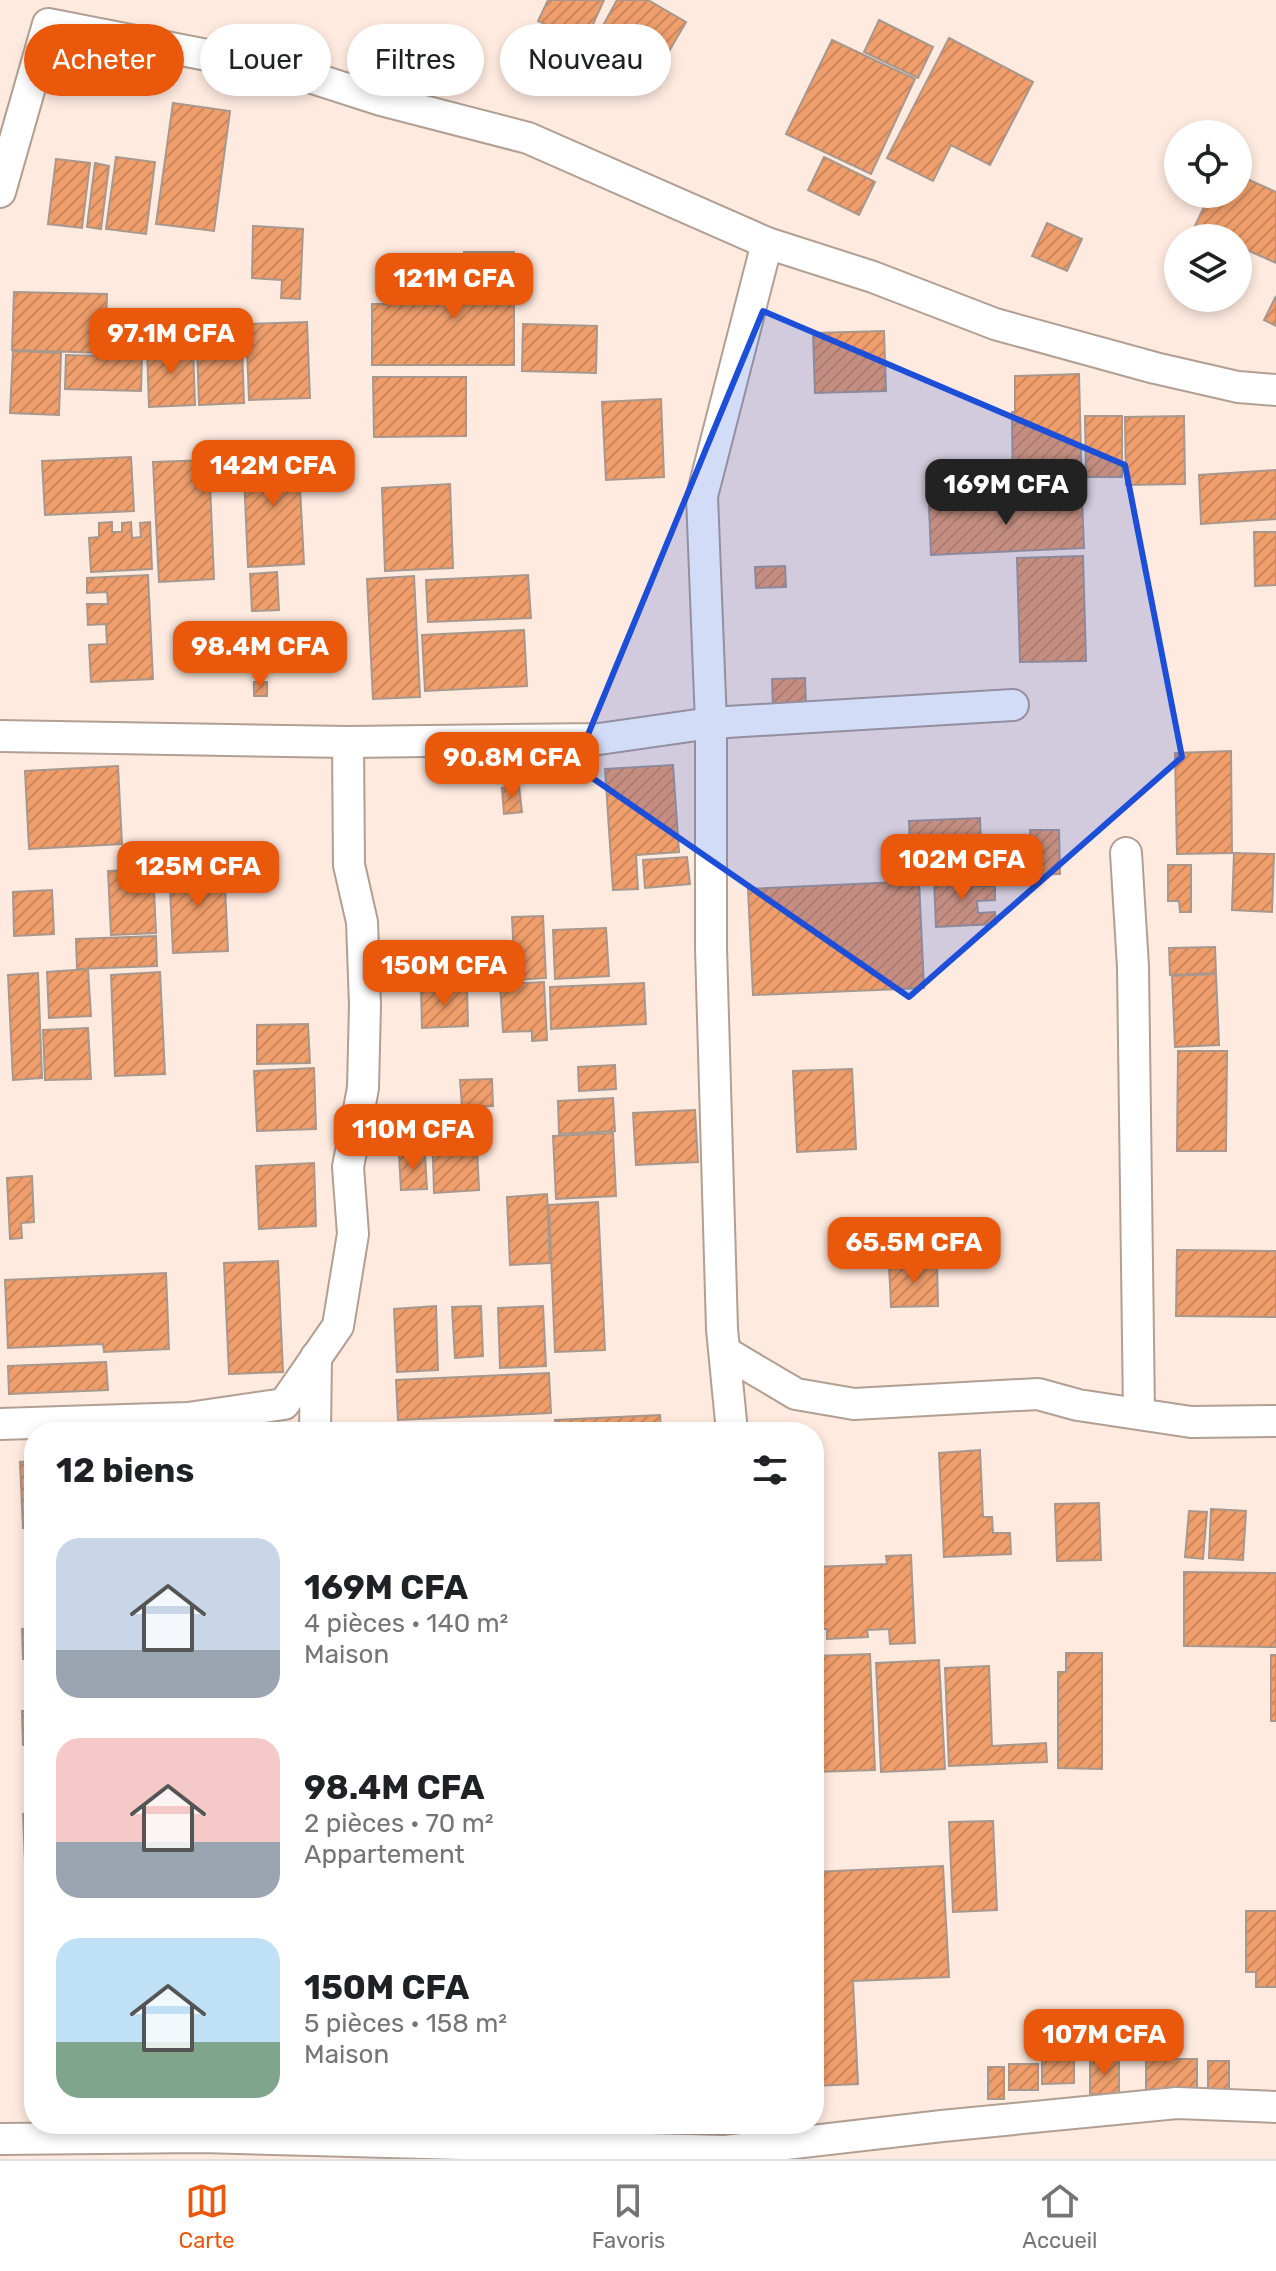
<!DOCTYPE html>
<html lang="fr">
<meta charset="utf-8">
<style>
:root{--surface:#fff;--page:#f6f6f6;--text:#202124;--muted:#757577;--line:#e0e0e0;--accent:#ea580c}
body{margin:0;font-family:Rubik,sans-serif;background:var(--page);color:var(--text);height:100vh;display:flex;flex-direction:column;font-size:30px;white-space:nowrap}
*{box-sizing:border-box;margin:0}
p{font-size:26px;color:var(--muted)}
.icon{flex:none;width:44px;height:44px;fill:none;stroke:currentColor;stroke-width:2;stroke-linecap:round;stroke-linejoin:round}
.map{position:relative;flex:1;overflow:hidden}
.panel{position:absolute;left:24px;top:1422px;width:800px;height:712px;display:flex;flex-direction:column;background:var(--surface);border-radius:32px;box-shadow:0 4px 12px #0003}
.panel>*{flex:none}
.hud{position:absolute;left:24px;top:24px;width:800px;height:72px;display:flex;gap:16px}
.buttons{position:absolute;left:1164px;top:120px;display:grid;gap:16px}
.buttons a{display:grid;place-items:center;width:88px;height:88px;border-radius:50%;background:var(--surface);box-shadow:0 4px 12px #0003;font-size:40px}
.price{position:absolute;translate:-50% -68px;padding:0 18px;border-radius:16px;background:var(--accent);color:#fff;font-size:26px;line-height:52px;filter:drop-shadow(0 2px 4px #0008)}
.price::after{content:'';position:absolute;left:50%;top:48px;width:24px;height:18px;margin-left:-12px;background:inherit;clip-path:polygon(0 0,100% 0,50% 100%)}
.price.on{background:#222;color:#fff}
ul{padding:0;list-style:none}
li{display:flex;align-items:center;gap:24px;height:200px;padding:0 32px}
li span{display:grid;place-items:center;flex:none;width:224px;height:160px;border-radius:24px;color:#555}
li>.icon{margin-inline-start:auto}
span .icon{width:96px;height:96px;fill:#fffc;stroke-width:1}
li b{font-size:34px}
h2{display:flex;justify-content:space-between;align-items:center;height:96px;padding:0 32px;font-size:34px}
.tag{padding:0 28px;border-radius:36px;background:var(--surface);box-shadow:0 4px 12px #0003;font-size:28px;line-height:72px}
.tag.on{background:var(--accent);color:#fff}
.dock{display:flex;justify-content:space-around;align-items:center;height:112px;border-top:2px solid var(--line);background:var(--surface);font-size:22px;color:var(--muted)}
.dock a{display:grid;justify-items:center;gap:4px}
.dock .on{color:var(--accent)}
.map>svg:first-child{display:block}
.building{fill:url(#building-hatch);stroke:#a9978c;stroke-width:2}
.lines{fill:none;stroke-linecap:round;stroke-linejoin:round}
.street-casing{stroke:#b19f94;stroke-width:34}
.street{stroke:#fff;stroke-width:30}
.marked{fill:#1d4ed8;fill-opacity:0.2;stroke:#1d4ed8;stroke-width:6;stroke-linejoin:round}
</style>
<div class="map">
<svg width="1276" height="2159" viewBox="0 0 1276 2159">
<defs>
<pattern id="building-hatch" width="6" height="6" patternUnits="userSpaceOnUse" patternTransform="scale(2)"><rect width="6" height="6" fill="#ef9e6c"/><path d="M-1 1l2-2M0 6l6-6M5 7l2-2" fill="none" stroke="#cc875c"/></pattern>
</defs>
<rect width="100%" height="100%" fill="#feeadf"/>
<g class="building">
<path d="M548,0H604L585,42L538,21Z"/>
<path d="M617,0H648L686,22L657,72L596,38Z"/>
<path d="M879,20L933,47L918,78L864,52Z"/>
<path d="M949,38L1033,82L990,165L951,145L933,181L887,158Z"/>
<path d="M832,40L915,79L871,174L786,134Z"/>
<path d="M173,103L230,111L214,231L156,224Z"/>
<path d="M116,157L155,162L146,234L106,229Z"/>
<path d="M824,157L875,182L859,215L808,190Z"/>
<path d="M56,159L90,163L82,228L48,224Z"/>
<path d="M95,163L109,166L101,229L87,227Z"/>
<path d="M1238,175L1276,192V263L1238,246V238H1221L1195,226L1210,194H1238Z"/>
<path d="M1047,223L1082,239L1067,271L1032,256Z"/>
<path d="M253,226L303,229L300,299L281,298L282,280L252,278Z"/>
<path d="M464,252H514V365H372V304H463Z"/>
<path d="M14,292L107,294L105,353L12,350Z"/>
<path d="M1276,296V326L1264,320Z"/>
<path d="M307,322L310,398L249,400L246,324Z"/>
<path d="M523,324L597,326L596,373L522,371Z"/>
<path d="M884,331L886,391L815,393L813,333Z"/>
<path d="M193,346L195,405L149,407L147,348Z"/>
<path d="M242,346L244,403L199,405L197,347Z"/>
<path d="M13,351L61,353L59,415L10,413Z"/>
<path d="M66,355L142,357L141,391L65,389Z"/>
<path d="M1079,374L1082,496L1013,498L1012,412H1015V376Z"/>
<path d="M373,377H466V436L374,437Z"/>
<path d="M661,399L664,477L606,480L602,402Z"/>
<path d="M1085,416H1122V477H1086Z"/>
<path d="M1184,416L1185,484L1126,485L1125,417Z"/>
<path d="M298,449L304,564L248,567L243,452Z"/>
<path d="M131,457L134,511L45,515L42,461Z"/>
<path d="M209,460L214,579L159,582L153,462Z"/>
<path d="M1276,470V519L1201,524L1199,475Z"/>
<path d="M450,484L453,568L385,571L382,488Z"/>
<path d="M1082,499L1084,548L931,555L929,506Z"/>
<path d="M112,522V532H122V523L131,522L132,538L141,537L140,523L150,522L152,569L91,572L89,538L99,537V523Z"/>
<path d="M1254,532H1276V585L1255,586Z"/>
<path d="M1083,556L1086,661L1020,662L1017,558Z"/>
<path d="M785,566L786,587L756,588L755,567Z"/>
<path d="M277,572L279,610L252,611L250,574Z"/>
<path d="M148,575L153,679L91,682L89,645L107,644L106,624L88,625L87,604H108L107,592L87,593V578Z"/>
<path d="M528,575L531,618L428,622L426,580Z"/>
<path d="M414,576L420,697L373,699L367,579Z"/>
<path d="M524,630L527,686L425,691L422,635Z"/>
<path d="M805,678L806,708L773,709L772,679Z"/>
<rect x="254" y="682" width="13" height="14"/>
<path d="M1231,751L1232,853L1177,854L1175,753Z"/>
<path d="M673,765L679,852L636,855L638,889L613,890L605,769Z"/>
<path d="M118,766L122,844L29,849L25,771Z"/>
<path d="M519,786L522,812L504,814L502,788Z"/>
<path d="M980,818L982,870L911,873L909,821Z"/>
<path d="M1030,830H1059L1060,874L1031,875Z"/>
<path d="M1234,853L1274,854L1272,912L1232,910Z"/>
<path d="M687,857L690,884L645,888L643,860Z"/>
<path d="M224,865L228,951L173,953L169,867Z"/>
<path d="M1168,865H1191V912H1180L1179,901H1168Z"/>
<path d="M153,869L156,933L111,935L108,871Z"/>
<path d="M977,877L978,886H995V900L977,901L978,913L995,912L996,924L936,927L934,879Z"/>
<path d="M919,881L924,988L753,995L748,889Z"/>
<path d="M52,890L54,934L14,936L13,892Z"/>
<path d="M543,916L546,978L515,980L512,917Z"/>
<path d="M606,928L609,976L555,979L553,930Z"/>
<path d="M156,936L157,966L77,969L76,939Z"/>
<path d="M1215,947L1216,973L1170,975L1169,948Z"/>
<path d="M88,969L91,1016L49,1018L47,972Z"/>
<path d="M160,972L165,1074L115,1076L111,975Z"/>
<path d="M38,973L42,1078L13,1080L8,975Z"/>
<path d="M1216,974L1219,1045L1175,1047L1172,976Z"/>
<path d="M544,982L547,1040L532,1041V1031L503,1032L500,984Z"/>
<path d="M644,983L646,1024L551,1029L550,987Z"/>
<path d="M467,987L468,1026L422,1028L421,989Z"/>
<path d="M308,1024L310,1063L257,1064V1025Z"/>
<path d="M88,1028L91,1079L45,1080L43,1030Z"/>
<path d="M1178,1051H1227L1226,1151H1177Z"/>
<path d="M615,1065L616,1089L579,1091L578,1067Z"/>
<path d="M314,1068L316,1129L257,1131L254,1071Z"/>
<path d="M852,1069L856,1149L797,1152L793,1071Z"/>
<path d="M492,1079L493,1106L462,1107L460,1080Z"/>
<path d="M613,1098L615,1131L559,1134L558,1101Z"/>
<path d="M695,1110L698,1162L636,1165L633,1113Z"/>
<path d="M476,1126L479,1190L434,1193L432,1127Z"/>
<path d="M613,1133L616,1196L556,1199L553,1136Z"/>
<path d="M425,1154L427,1189L401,1190L399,1155Z"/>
<path d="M314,1163L316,1226L259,1229L256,1166Z"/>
<path d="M32,1176L34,1222L21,1223L22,1238L10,1239L7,1178Z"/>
<path d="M547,1194L550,1263L510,1265L507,1197Z"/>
<path d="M598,1202L605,1350L555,1352L549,1205Z"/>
<path d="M1177,1250L1276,1251V1317L1176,1316Z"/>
<path d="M278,1261L283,1372L229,1374L224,1263Z"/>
<path d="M937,1263L938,1306L891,1307L889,1265Z"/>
<path d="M166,1273L169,1349L104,1352L103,1344L8,1348L5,1280Z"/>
<path d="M436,1306L438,1370L397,1372L394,1309Z"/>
<path d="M481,1306L483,1356L455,1358L452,1307Z"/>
<path d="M543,1306L546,1366L500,1368L498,1308Z"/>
<path d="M106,1362L108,1390L9,1394L8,1366Z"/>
<path d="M549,1373L551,1413L398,1420L396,1380Z"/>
<path d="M660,1415L661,1432H556L555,1420Z"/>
<path d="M980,1450L983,1517H992L993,1533H1010L1011,1554L944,1557L939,1453Z"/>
<path d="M34,1461V1528H23L20,1462Z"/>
<path d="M1099,1503L1101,1560L1057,1561L1055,1504Z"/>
<path d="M1211,1509L1246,1511L1243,1560L1209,1558Z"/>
<path d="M1189,1511L1207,1512L1203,1559L1185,1557Z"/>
<path d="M911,1555L915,1643L890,1644L889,1629L867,1630L868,1637L827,1639V1629H814V1567L887,1564L886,1556Z"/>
<path d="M1184,1572L1276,1573V1647L1184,1646Z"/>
<path d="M34,1628V1658L23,1659L22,1629Z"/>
<path d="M1066,1653H1102V1769L1058,1768V1672H1066Z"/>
<path d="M870,1654L875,1770L814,1772V1656Z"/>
<rect x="1271" y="1655" width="5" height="66"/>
<path d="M939,1660L945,1769L881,1772L876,1663Z"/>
<path d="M989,1666L992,1746L1046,1743L1047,1762L949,1766L945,1668Z"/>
<path d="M22,1711H34V1745H23Z"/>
<path d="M34,1813V1860L25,1861L23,1814Z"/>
<path d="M993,1821L997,1910L953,1912L949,1822Z"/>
<path d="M943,1866L949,1977L853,1981L858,2084L814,2086V1872Z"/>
<path d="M1246,1911H1276V1987H1256V1972H1246Z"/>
<path d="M1074,2058V2083L1042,2084V2059Z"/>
<rect x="1146" y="2059" width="51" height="36"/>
<rect x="1090" y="2060" width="29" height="34"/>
<rect x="1208" y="2061" width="21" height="28"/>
<rect x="1009" y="2064" width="29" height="26"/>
<rect x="988" y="2067" width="16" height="32"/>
</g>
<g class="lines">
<defs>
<g id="street">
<path d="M0,192L48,24L294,72L381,100L528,138L767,243"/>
<path d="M0,736L348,742L599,739L711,723L1013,705"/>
<path d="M1126,853L1133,967L1139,1413"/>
<path d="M725,1352L796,1394L854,1404L1038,1394L1078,1405L1191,1422L1276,1421"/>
<path d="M0,1424L188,1418L284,1404L338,1326L353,1234L348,1167L363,1088L365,1005L362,922L349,865L348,742"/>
<path d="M315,1432L316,1357"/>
<path d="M732,1432L722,1329L711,948V723L702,496L767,243L873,277L995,324L1155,368L1238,387L1276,390"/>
<path d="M0,2139L201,2137L725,2151L942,2126L1177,2103L1276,2107"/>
</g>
</defs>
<use href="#street" class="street-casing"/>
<use href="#street" class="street"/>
</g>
<path class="marked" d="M763,311L1125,465L1182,757L909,997L575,766Z"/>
</svg>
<div class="buttons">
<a><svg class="icon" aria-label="locate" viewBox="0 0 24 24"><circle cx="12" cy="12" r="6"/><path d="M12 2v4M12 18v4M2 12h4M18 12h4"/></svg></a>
<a><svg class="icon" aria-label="layers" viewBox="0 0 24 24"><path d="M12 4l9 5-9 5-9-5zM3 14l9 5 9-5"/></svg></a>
</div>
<b class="price" style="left:454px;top:321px">121M CFA</b>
<b class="price" style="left:171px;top:376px">97.1M CFA</b>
<b class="price" style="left:273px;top:508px">142M CFA</b>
<b class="price on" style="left:1006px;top:527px">169M CFA</b>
<b class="price" style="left:260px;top:689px">98.4M CFA</b>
<b class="price" style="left:512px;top:800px">90.8M CFA</b>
<b class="price" style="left:962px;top:902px">102M CFA</b>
<b class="price" style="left:198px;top:909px">125M CFA</b>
<b class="price" style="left:444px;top:1008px">150M CFA</b>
<b class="price" style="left:413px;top:1172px">110M CFA</b>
<b class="price" style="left:914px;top:1285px">65.5M CFA</b>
<b class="price" style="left:1104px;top:2077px">107M CFA</b>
<div class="hud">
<a class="tag on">Acheter</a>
<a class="tag">Louer</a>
<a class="tag">Filtres</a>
<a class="tag">Nouveau</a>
</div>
<section class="panel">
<h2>12 biens<svg class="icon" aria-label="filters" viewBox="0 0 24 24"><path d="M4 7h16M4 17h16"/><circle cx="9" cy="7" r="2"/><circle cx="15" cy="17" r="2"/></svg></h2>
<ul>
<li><span style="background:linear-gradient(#c9d6e8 70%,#9aa5b1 0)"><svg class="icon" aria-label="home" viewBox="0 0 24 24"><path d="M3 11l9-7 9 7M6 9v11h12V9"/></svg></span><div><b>169M CFA</b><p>4 pièces · 140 m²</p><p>Maison</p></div></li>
<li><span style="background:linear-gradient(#f6c9c9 65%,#9aa5b1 0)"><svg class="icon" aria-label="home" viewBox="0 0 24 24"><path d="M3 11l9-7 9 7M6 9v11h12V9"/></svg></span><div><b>98.4M CFA</b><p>2 pièces · 70 m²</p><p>Appartement</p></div></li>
<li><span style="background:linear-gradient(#bfe0f5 65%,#7fa58c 0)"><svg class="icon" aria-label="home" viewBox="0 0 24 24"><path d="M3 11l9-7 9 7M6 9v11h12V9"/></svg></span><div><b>150M CFA</b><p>5 pièces · 158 m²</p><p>Maison</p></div></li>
</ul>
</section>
</div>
<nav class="dock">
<a class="on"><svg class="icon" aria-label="map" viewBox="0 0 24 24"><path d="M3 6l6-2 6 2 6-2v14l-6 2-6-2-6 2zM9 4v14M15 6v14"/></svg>Carte</a>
<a><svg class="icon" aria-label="saved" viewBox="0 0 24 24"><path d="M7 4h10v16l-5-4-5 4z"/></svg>Favoris</a>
<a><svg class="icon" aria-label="home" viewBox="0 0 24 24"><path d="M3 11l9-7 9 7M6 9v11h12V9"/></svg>Accueil</a>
</nav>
